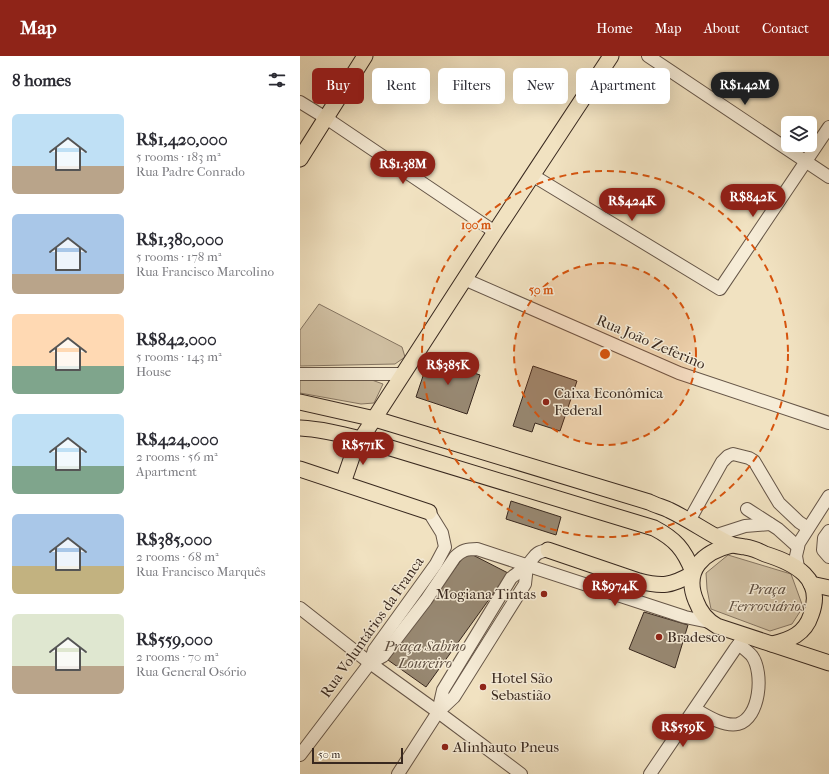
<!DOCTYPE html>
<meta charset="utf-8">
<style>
:root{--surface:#fff;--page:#f7f7f7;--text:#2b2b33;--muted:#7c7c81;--accent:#8f2418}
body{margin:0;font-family:"IM FELL French Canon",serif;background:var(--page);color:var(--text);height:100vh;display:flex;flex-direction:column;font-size:15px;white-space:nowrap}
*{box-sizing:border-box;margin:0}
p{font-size:13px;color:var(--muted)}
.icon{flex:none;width:22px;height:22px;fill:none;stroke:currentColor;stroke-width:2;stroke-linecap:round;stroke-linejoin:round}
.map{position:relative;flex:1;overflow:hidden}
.side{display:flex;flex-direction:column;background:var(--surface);width:300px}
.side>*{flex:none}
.guide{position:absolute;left:12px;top:12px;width:380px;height:36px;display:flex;gap:8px}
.tools{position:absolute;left:481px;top:60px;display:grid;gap:8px}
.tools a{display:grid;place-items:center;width:36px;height:36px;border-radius:6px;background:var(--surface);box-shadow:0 4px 16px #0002;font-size:20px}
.scale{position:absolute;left:12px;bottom:10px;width:91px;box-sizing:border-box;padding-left:4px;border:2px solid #38281f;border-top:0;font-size:11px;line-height:14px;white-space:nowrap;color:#38281f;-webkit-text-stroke:3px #f6ecd7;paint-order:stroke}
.price{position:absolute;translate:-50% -34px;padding:0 9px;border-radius:14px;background:var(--accent);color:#fff;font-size:13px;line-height:26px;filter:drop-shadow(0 1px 2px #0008)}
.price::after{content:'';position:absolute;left:50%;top:24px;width:12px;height:9px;margin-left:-6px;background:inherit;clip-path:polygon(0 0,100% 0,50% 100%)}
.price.current{background:#222;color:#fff}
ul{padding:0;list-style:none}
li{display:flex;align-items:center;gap:12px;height:100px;padding:0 12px}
li span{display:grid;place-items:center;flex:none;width:112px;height:80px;border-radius:6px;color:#555}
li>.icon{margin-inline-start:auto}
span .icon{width:48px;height:48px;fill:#fffc;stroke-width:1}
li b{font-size:17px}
h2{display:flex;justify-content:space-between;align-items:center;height:48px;padding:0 12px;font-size:17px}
.chip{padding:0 14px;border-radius:6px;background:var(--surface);box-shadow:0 4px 16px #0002;font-size:14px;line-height:36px}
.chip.current{background:var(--accent);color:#fff}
header{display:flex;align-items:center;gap:24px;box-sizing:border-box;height:56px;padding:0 20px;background:var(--accent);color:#fff}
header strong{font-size:19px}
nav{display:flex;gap:22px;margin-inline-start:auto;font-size:14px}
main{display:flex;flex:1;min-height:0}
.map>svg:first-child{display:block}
.green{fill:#d2c2a5;stroke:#857562}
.building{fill:#988973;stroke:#38281f}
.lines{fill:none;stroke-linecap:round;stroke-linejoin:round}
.minor-casing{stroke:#665648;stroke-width:14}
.major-casing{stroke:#38281f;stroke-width:17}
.minor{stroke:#f6ecd7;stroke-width:12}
.major{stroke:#f1e2c1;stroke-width:15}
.ring{fill:none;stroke:#d6540e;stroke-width:2;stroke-dasharray:7 5}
.poi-dot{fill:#8f2418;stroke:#f6ecd7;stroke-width:1.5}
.labels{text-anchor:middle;stroke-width:3;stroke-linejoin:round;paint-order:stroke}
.street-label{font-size:15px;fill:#38281f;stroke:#f6ecd7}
.poi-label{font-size:15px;fill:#38281f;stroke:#f6ecd7;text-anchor:start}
.park-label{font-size:15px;font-style:italic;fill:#5e4e40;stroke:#f6ecd7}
.centre{fill:#d6540e;stroke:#f6ecd7;stroke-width:2}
.ring-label{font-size:12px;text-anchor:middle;font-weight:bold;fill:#d6540e;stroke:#f6ecd7;stroke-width:3;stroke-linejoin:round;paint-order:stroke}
</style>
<header>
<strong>Map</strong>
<nav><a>Home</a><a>Map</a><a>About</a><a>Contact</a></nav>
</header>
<main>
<section class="side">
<h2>8 homes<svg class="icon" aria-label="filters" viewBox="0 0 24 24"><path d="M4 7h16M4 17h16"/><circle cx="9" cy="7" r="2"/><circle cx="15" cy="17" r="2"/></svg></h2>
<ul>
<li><span style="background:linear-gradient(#bfe0f5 65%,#b9a48a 0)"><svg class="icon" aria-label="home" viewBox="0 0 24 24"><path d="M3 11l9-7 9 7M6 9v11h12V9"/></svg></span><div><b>R$1,420,000</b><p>5 rooms · 183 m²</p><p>Rua Padre Conrado</p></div></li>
<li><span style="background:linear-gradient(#a9c7e8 75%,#b9a48a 0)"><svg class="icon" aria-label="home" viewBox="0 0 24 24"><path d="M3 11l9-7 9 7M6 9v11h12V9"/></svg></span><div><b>R$1,380,000</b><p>5 rooms · 178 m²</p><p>Rua Francisco Marcolino</p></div></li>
<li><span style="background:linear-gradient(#ffd9b3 65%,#7fa58c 0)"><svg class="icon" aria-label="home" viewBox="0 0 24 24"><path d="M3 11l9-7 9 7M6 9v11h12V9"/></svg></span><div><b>R$842,000</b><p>5 rooms · 143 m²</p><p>House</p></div></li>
<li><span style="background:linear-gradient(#bfe0f5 65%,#7fa58c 0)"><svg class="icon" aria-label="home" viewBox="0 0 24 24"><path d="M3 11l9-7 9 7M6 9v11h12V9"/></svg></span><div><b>R$424,000</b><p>2 rooms · 56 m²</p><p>Apartment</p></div></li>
<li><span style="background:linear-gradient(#a9c7e8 65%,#c2b280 0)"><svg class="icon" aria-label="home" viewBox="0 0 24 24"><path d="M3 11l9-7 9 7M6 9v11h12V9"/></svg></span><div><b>R$385,000</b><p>2 rooms · 68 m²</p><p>Rua Francisco Marquês</p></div></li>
<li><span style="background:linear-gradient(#dfe7d0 65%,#b9a48a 0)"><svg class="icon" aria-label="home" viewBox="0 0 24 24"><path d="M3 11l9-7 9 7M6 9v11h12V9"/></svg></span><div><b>R$559,000</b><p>2 rooms · 70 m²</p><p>Rua General Osório</p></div></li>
</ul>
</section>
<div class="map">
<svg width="529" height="718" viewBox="0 0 529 718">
<rect width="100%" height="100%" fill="#f1e2c1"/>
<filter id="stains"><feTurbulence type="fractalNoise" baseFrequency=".005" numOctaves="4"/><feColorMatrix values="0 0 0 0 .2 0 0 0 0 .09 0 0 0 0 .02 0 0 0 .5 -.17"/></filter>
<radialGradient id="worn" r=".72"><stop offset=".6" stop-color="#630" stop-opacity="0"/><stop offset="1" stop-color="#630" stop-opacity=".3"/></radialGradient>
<g class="green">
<path d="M19,248L102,291L105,301L95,308L0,310V274Z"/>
<path d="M69,323L83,328L74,347L61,348L0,337V324Z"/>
<path d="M428,499L491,518L503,551L492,568L470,575L411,553L407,533L406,517Z"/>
</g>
<g class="building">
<path d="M129,302L180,319L167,358L116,341Z"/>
<path d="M233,310L277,325L260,375L235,367L232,376L213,370Z"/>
<path d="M211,445L261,461L256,479L206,463Z"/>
<path d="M167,496L208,517L126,631L88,604Z"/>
<path d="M344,556L388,569L375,612L329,593Z"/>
</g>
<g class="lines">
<defs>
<g id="minor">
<path d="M348,0L529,121"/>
<path d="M0,46L26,62L195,176"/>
<path d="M232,119L420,233L529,71"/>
<path d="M164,223L379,317L529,367"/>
<path d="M0,318H104"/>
<path d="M447,453L478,473L498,491"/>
<path d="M389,465L422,406L428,400L433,398L449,402L454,405L479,447L499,466L508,472"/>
<path d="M529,475L524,482L523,494L529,501"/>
<path d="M414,480L445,470L470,468"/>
<path d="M498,511L496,500L499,487L529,440"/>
<path d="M0,552L70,607L138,656L221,718"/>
<path d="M70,607L83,600L126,544L155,501C162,494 167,493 177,493L385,561L409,566"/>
<path d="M395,653C407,660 424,671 438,668C460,662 464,617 452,600C449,596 443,592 439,588"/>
<path d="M138,656L143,634L211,522C216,518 221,515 226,510C236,501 232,497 248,494"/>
<path d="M0,699L70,607L74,594L136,508L145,491L142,477L129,456"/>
<path d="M98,718L138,656L154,641L225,528L227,510"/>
<path d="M350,718L435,593L445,580"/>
</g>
<g id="major">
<path d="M0,103L65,0"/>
<path d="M0,346L75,363L349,446C355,449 362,451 369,454C390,464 409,478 430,488C435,490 440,490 445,491C452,492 459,495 465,498C494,507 525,522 511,559C505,578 490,584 472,588"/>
<path d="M0,372C21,373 41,378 61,383L354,472C375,483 384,493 393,516"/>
<path d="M0,413L129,456"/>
<path d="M43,427L53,398L61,383L195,176L311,0"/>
<path d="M432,489C403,496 383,514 396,545C400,556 406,564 417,570L529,607"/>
<path d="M248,494L339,525C362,531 371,530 392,518"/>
<path d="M511,528L529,532"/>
</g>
</defs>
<use href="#minor" class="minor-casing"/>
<use href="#major" class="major-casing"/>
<use href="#minor" class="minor"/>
<use href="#major" class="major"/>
</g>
<circle cx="305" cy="298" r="91" fill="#d6540e" fill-opacity=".12"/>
<g class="ring">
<circle cx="305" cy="298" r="91"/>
<circle cx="305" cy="298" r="183"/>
</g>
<g class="poi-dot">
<circle cx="246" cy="346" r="4"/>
<circle cx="244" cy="538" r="4"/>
<circle cx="359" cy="581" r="4"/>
<circle cx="183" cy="631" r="4"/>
<circle cx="145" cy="691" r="4"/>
</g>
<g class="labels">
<g class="street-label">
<text transform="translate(351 286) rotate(23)" y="5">Rua João Zeferino</text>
<text transform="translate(72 571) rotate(-55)" y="5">Rua Voluntários da Franca</text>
</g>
<g class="poi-label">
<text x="254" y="342">Caixa Econômica<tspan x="254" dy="17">Federal</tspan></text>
<text x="236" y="543" text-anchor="end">Mogiana Tintas</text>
<text x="367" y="586">Bradesco</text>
<text x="191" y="627">Hotel São<tspan x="191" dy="17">Sebastião</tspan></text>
<text x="153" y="696">Alinhauto Pneus</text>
</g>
<g class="park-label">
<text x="467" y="538">Praça<tspan x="467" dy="17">Ferroviários</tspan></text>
<text x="125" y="595">Praça Sabino<tspan x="125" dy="17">Loureiro</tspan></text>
</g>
</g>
<circle cx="305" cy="298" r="6" class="centre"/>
<g class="ring-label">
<text x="176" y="173">100 m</text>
<text x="241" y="238">50 m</text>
</g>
<rect width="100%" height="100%" filter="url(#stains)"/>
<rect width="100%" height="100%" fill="url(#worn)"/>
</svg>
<div class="tools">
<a><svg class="icon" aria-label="layers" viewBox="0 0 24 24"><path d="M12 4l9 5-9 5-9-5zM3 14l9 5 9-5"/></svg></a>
</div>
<div class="scale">50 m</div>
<b class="price current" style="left:445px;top:50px">R$1.42M</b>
<b class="price" style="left:103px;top:129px">R$1.38M</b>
<b class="price" style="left:453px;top:162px">R$842K</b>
<b class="price" style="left:332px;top:166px">R$424K</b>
<b class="price" style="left:148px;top:330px">R$385K</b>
<b class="price" style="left:63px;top:410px">R$571K</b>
<b class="price" style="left:315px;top:551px">R$974K</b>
<b class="price" style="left:383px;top:692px">R$559K</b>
<div class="guide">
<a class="chip current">Buy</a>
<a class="chip">Rent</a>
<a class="chip">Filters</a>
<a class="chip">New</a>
<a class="chip">Apartment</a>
</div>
</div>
</main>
